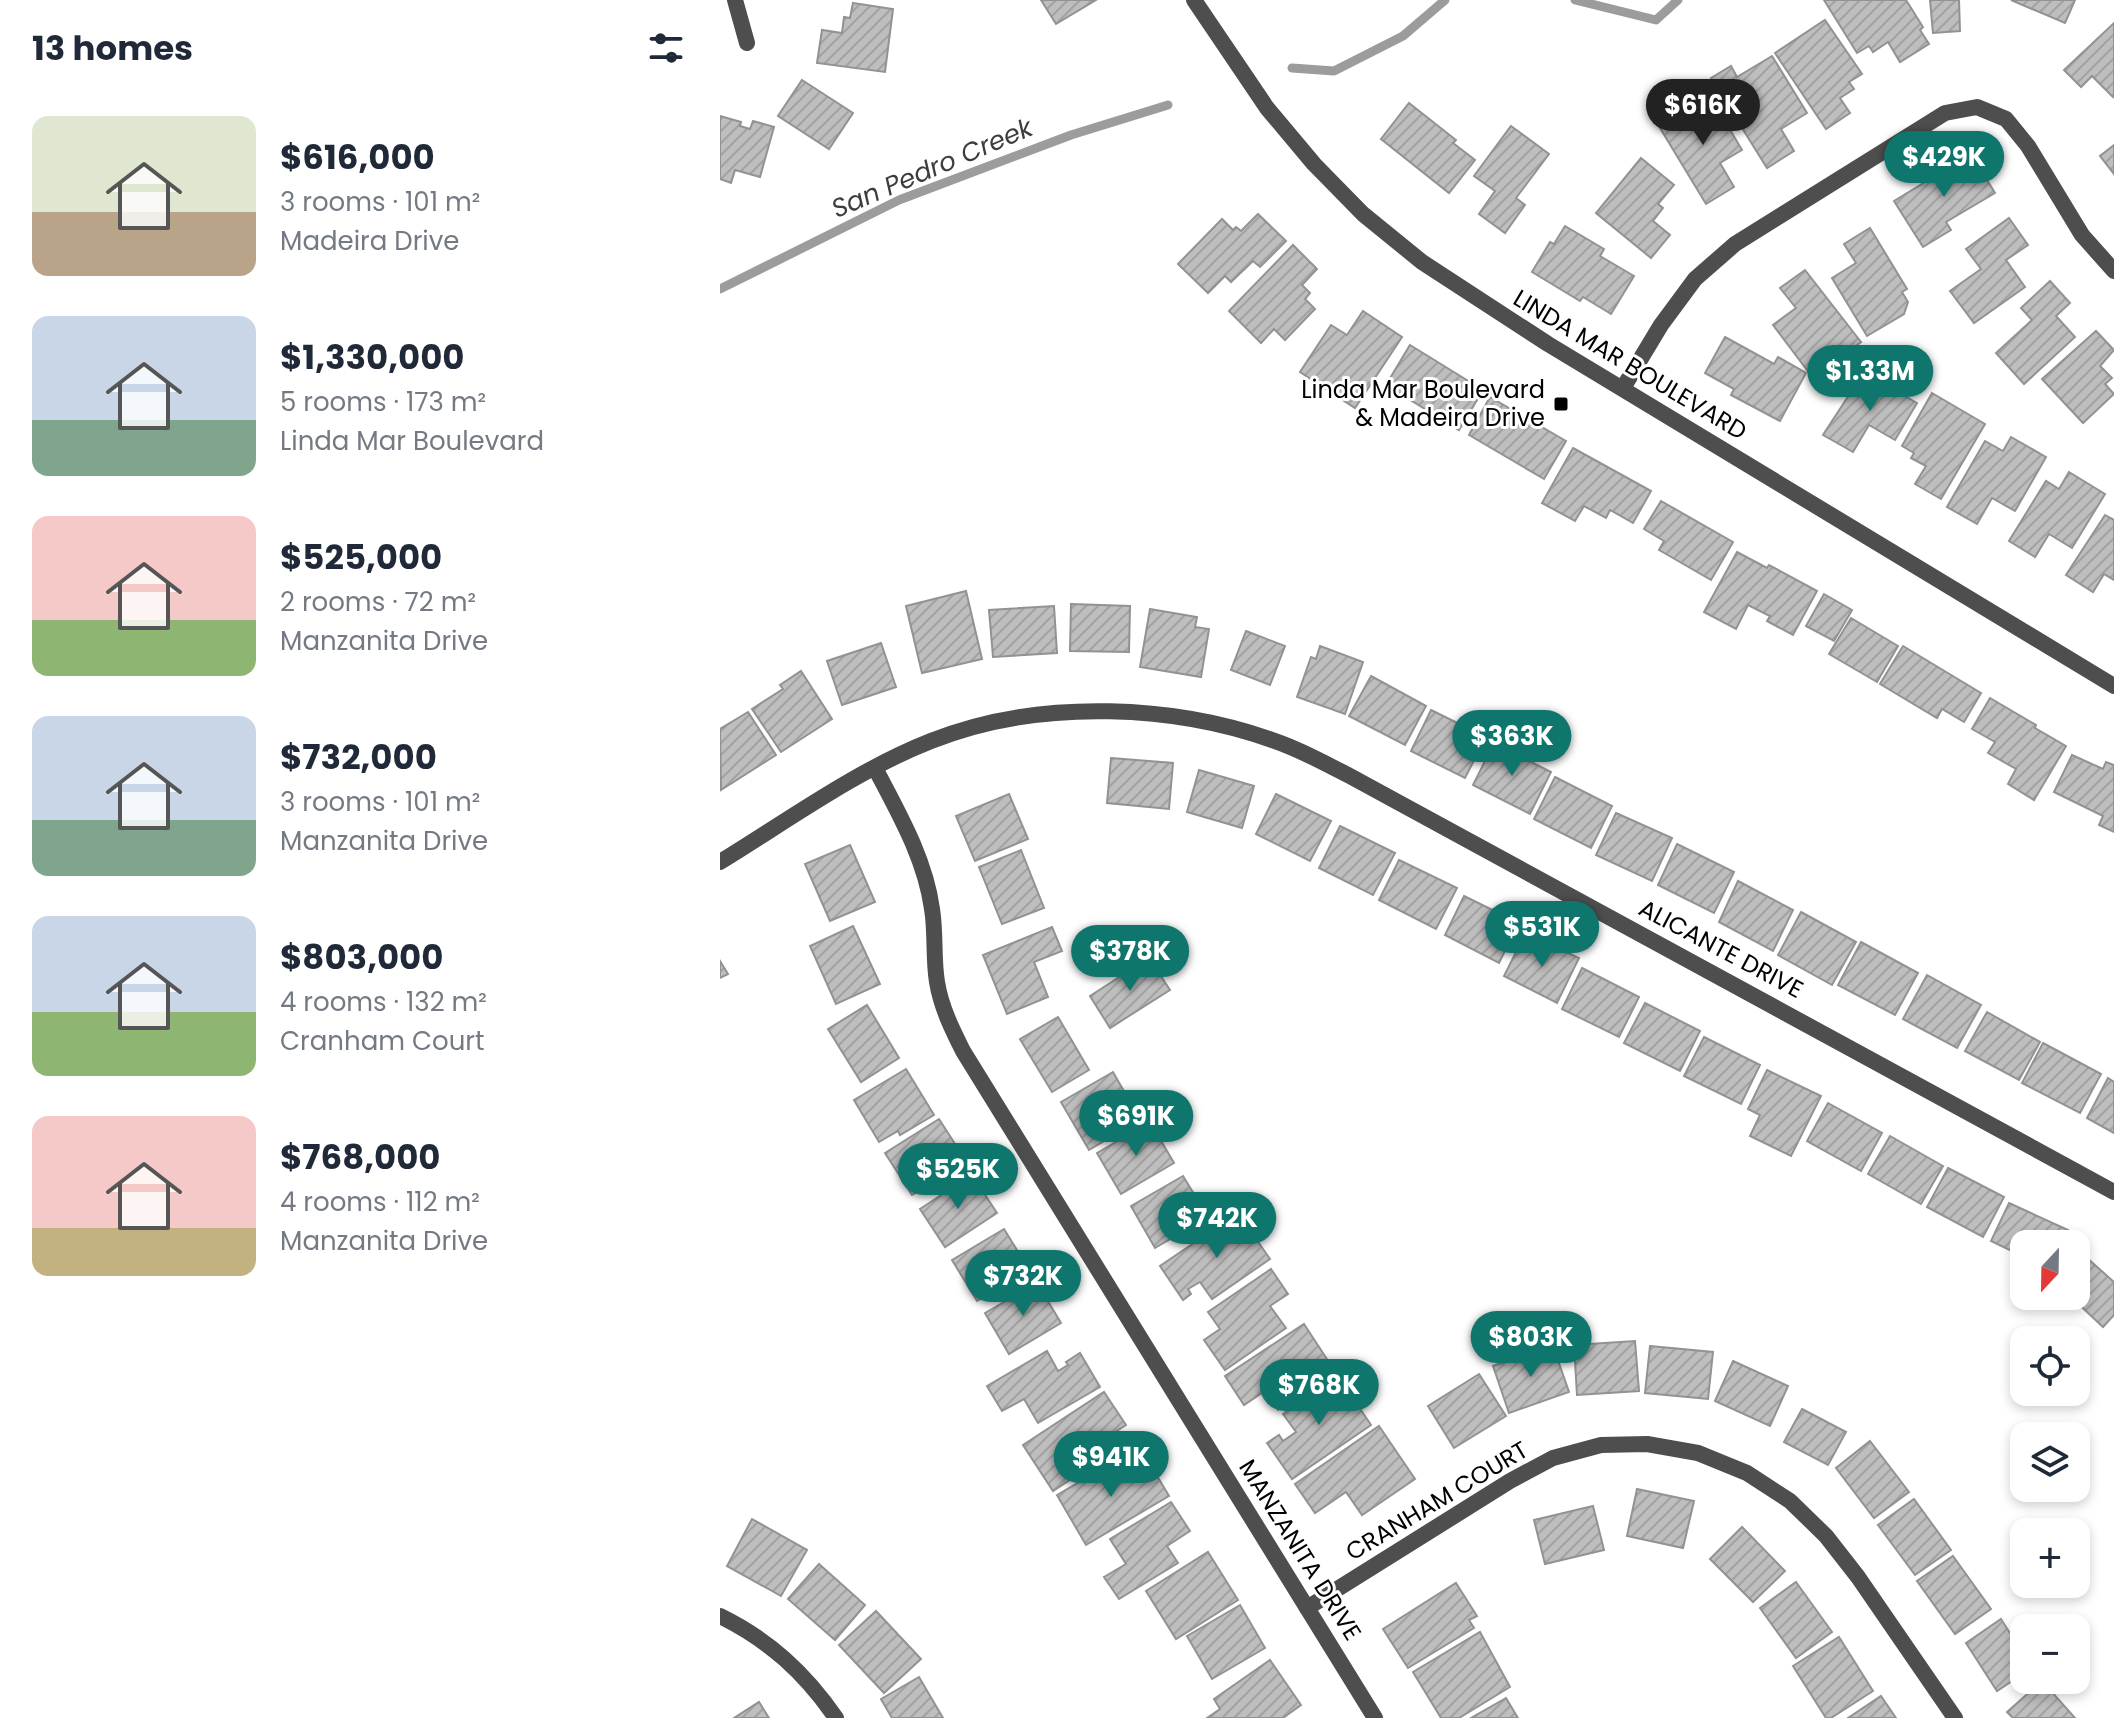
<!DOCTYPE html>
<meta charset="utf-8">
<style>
:root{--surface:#fff;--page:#f6f6f7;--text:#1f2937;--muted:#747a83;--accent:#0f766e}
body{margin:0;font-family:Poppins,sans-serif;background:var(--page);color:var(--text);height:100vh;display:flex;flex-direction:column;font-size:30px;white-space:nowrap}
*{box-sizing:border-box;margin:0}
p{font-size:26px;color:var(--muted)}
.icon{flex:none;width:44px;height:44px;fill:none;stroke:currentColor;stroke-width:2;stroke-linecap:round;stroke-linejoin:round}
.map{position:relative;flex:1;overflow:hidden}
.side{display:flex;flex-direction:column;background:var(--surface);width:720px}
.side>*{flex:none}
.needle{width:52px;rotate:202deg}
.fabs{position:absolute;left:1290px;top:1230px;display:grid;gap:16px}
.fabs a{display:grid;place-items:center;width:80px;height:80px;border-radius:16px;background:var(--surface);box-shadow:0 4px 12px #0003;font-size:40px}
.price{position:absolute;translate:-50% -68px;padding:0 18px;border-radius:28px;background:var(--accent);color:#fff;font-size:26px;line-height:52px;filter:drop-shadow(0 2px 4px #0008)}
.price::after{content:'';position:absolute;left:50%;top:48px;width:24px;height:18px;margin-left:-12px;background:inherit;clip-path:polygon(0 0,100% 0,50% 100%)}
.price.current{background:#222;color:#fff}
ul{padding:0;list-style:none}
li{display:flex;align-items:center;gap:24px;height:200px;padding:0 32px}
li span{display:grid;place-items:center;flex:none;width:224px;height:160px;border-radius:16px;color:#555}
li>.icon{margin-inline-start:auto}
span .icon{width:96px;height:96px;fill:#fffc;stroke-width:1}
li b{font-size:34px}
h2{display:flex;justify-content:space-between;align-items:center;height:96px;padding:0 32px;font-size:34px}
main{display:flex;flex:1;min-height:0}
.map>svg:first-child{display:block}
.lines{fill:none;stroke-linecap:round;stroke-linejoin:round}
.stream{stroke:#9c9c9c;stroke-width:9}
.building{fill:url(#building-hatch);stroke:#929292;stroke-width:2}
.minor{stroke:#4e4e4e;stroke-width:16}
.tertiary{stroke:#4e4e4e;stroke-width:16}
.poi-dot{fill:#000;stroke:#fff;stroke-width:3}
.labels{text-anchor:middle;stroke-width:6;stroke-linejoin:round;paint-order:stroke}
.street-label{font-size:24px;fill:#000;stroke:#fff}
.poi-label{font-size:24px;fill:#000;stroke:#fff;text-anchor:end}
.water-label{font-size:26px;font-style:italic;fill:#3d3d3d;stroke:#fff}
</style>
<main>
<section class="side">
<h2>13 homes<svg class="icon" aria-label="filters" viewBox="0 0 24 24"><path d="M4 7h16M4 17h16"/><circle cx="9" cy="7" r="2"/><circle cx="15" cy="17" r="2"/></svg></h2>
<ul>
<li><span style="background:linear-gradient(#dfe7d0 60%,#b9a48a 0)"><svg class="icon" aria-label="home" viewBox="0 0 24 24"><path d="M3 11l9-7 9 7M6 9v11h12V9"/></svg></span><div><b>$616,000</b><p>3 rooms · 101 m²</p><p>Madeira Drive</p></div></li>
<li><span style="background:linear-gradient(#c9d6e8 65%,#7fa58c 0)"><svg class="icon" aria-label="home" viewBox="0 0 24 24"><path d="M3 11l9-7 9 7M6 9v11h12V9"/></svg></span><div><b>$1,330,000</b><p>5 rooms · 173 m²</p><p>Linda Mar Boulevard</p></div></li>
<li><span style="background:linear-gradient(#f6c9c9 65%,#8fb573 0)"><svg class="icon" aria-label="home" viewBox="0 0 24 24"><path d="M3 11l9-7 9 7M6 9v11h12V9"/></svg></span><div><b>$525,000</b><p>2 rooms · 72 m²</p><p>Manzanita Drive</p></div></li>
<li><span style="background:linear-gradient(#c9d6e8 65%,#7fa58c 0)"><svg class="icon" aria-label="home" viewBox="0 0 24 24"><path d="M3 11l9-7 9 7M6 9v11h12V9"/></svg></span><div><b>$732,000</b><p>3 rooms · 101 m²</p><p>Manzanita Drive</p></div></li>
<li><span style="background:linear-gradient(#c9d6e8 60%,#8fb573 0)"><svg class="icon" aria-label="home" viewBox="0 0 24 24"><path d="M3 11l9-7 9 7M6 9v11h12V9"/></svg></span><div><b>$803,000</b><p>4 rooms · 132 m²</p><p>Cranham Court</p></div></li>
<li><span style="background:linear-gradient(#f6c9c9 70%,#c2b280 0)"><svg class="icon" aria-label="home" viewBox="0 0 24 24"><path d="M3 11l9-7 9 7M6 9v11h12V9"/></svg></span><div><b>$768,000</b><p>4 rooms · 112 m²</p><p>Manzanita Drive</p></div></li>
</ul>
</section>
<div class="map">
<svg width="1394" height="1718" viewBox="0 0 1394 1718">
<defs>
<pattern id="building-hatch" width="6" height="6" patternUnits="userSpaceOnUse" patternTransform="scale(2)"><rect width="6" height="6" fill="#bebebe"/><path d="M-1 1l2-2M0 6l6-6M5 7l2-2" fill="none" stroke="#a2a2a2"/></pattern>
</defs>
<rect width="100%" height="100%" fill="#fff"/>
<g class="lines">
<g class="stream">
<path d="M855,0L936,20L958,0"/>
<path d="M572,68L614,71L683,36L725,0"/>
<path d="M0,289L179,200L351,135L448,105"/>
</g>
</g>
<g class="building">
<path d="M321,0H376L336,24Z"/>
<path d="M1104,0H1186L1203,27L1200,30L1209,44L1180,62L1168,42L1153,52L1149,46L1137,53Z"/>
<path d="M1210,0H1239L1240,31L1213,33Z"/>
<path d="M1291,0H1355L1345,23Z"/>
<path d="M133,3L173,9L165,72L97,63L102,30L122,33L124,17L130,18Z"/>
<path d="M1105,20L1142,74L1129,82L1134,89L1120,98L1130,113L1106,129L1055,53Z"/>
<path d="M1394,23V96L1393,97L1372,76L1361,87L1344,70Z"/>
<path d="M1052,56L1087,113L1061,129L1074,151L1047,168L991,78L1011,66L1017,77Z"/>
<path d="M82,80L133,113L109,149L58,116Z"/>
<path d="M990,96L1022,150L1000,163L1014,187L986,204L940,128Z"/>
<path d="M689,103L736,140L733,143L755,160L729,193L661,139Z"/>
<path d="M0,116L21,122L20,126L30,129L33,121L54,127L40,177L15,170L11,183L0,179Z"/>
<path d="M791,126L829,154L796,198L805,205L785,233L759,214L775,191L754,176Z"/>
<path d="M1394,145V174L1380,156Z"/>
<path d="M1251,154L1275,193L1226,222L1231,230L1203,247L1174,201Z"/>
<path d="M921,158L954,185L938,204L943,208L933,221L950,235L931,258L876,213Z"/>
<path d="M538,214L566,241L540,267L533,261L511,282L505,276L488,293L458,264L502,219L513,230L516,227L521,231Z"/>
<path d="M1289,218L1308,245L1286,260L1305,287L1254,323L1230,291L1261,269L1246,249Z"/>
<path d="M845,226L884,249L880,256L914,276L891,314L863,297L860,301L812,272L830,242L834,244Z"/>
<path d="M1150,228L1187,289L1182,292L1188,302L1184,314L1147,336L1112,278L1136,263L1124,244Z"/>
<path d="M573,245L597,269L582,285L590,293L585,299L595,309L565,340L554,329L541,343L509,311Z"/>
<path d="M1085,270L1141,342L1093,378L1053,325L1076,308L1060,288Z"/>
<path d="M1330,281L1350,303L1336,316L1355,337L1304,384L1276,353L1312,320L1301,308Z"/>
<path d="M643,311L682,337L635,408L580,372L611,325L627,335Z"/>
<path d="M1376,331L1394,350L1380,366L1392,378L1385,384L1394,394L1363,423L1322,379Z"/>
<path d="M1005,337L1054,364L1058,357L1086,373L1060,421L1011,395L1014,389L985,373Z"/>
<path d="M690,345L763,390L739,430L666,385Z"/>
<path d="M1144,372L1197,403L1175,440L1149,425L1133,452L1103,435Z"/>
<path d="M1212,393L1265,424L1221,499L1195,484L1206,466L1191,458L1194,453L1182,446Z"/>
<path d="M770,397L846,441L824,479L749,435Z"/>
<path d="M1291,437L1326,457L1295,511L1272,498L1257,524L1227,507L1265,441L1283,451Z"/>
<path d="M853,448L931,491L913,523L890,510L886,518L864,506L855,521L822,503Z"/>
<path d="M1349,472L1385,494L1352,548L1329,534L1315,557L1289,541L1326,481L1339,489Z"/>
<path d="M941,501L1013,542L991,580L939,550L944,541L924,529Z"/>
<path d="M1385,515L1394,520V580L1384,574L1373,592L1346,575Z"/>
<path d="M1017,552L1047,568L1049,565L1097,591L1073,635L1047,621L1050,616L1028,605L1016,629L984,612Z"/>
<path d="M246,591L262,659L202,673L186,606Z"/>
<path d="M1104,594L1132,610L1114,641L1086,626Z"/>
<path d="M351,604L410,606L409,652L350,651Z"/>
<path d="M334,606L337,653L273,657L269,610Z"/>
<path d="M430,609L477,617L475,627L489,629L481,677L420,667Z"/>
<path d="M1131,618L1178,646L1157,682L1109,654Z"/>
<path d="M526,631L565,646L550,685L511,670Z"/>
<path d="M161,643L176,687L122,705L107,661Z"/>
<path d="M600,646L643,662L625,714L577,697L591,657L596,659Z"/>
<path d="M1183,646L1261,693L1244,722L1222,709L1217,718L1160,684Z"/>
<path d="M81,671L112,719L61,752L32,709L63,689L60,685Z"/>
<path d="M651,676L706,706L685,745L629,716Z"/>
<path d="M1270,698L1316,725L1315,728L1346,746L1314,800L1288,784L1296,769L1268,753L1275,742L1252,729Z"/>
<path d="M711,710L766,737L745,778L691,751Z"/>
<path d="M28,712L56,755L1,790L0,729Z"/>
<path d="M774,743L831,772L810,814L753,785Z"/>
<path d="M1352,755L1383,769L1386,762L1394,765V832L1379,825L1383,816L1334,792Z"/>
<path d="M391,758L453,763L449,809L387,803Z"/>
<path d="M479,770L534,786L522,828L467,812Z"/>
<path d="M835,777L892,806L871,848L814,819Z"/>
<path d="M289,794L308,839L255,861L236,816Z"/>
<path d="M556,794L611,821L590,861L536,834Z"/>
<path d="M896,813L952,838L932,881L876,855Z"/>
<path d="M620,826L675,853L653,895L599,868Z"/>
<path d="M957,844L1014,872L994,913L938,885Z"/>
<path d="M130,845L155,902L110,921L85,864Z"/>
<path d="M301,850L324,908L282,924L259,867Z"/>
<path d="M679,860L737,888L716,929L659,900Z"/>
<path d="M1018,881L1073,910L1053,951L999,922Z"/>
<path d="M744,896L799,923L779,963L725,935Z"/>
<path d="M1081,912L1136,942L1112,985L1058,955Z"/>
<path d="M133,926L160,984L116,1004L90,946Z"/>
<path d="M332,927L342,951L314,962L328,997L287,1014L263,955Z"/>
<path d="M804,936L831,950L833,946L859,958L837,1003L784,976Z"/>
<path d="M1141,942L1198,973L1175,1015L1118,985Z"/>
<path d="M429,958L450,990L390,1028L370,996Z"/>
<path d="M0,961L8,974L0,978Z"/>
<path d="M862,968L919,997L899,1037L842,1009Z"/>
<path d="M1207,975L1261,1005L1237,1048L1183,1019Z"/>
<path d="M925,1003L980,1031L960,1071L904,1043Z"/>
<path d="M147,1005L179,1058L141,1082L108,1029Z"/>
<path d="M1267,1012L1320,1042L1299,1080L1245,1051Z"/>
<path d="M338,1017L369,1070L332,1092L300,1039Z"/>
<path d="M984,1037L1040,1065L1021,1104L964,1076Z"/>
<path d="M1323,1043L1381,1074L1360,1113L1302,1083Z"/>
<path d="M186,1069L214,1115L180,1135L178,1131L159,1142L134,1100Z"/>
<path d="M1047,1070L1101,1096L1071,1156L1030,1136L1040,1115L1028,1109Z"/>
<path d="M393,1072L417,1114L399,1123L403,1130L369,1150L341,1102Z"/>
<path d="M1388,1078L1394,1082V1133L1367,1118Z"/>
<path d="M1108,1103L1162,1133L1141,1171L1087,1141Z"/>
<path d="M219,1119L246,1161L222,1177L226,1183L214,1190L211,1184L192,1195L165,1153Z"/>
<path d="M430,1122L454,1163L401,1194L377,1153Z"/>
<path d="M1170,1136L1223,1166L1201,1204L1148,1174Z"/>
<path d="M1228,1168L1284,1197L1263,1237L1207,1207Z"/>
<path d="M252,1175L277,1213L225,1247L200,1209Z"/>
<path d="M463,1176L488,1217L435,1248L411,1206Z"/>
<path d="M1289,1203L1348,1230L1342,1244H1304V1257L1271,1241Z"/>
<path d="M518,1213L550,1259L492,1299L480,1282L468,1289L471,1294L463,1300L440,1266Z"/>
<path d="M284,1229L300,1255L304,1252L314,1267L257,1301L232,1260Z"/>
<path d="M1367,1258L1394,1282V1315L1383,1327L1350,1296H1356V1270Z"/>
<path d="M551,1269L568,1294L550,1306L566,1328L505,1370L484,1340L500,1329L488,1312Z"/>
<path d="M317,1283L341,1323L289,1354L265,1313Z"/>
<path d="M584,1324L616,1373L558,1410L545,1391L524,1405L505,1376Z"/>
<path d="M915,1341L919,1391L857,1395L854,1345Z"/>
<path d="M833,1346L849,1392L789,1413L773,1366Z"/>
<path d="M930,1346L993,1352L988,1399L925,1393Z"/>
<path d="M327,1351L338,1371L348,1365L346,1362L360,1353L380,1387L318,1423L304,1399L282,1411L267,1386Z"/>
<path d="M1013,1361L1068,1386L1050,1426L995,1401Z"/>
<path d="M759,1374L786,1416L734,1448L708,1406Z"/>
<path d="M618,1376L651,1425L572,1479L547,1443L559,1435L563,1441L576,1432L563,1414Z"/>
<path d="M384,1392L406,1425L386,1438L395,1450L333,1491L303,1445Z"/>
<path d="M1082,1409L1126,1432L1108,1465L1064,1442Z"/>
<path d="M659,1426L695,1479L642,1515L626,1492L595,1513L575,1484Z"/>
<path d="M1150,1441L1189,1492L1154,1518L1116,1468Z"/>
<path d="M402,1457L412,1474L430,1464L449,1496L366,1545L337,1495Z"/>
<path d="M917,1489L974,1501L963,1548L907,1536Z"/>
<path d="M1194,1499L1231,1550L1195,1575L1158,1525Z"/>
<path d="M451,1502L470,1531L447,1546L458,1563L399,1599L384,1577L406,1564L390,1539Z"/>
<path d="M873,1506L884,1550L825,1564L814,1520Z"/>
<path d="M32,1519L87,1550L61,1596L7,1566Z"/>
<path d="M1022,1527L1065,1571L1033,1602L990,1559Z"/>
<path d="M488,1552L518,1600L456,1639L426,1591Z"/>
<path d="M1233,1556L1271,1609L1235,1634L1197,1581Z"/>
<path d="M99,1564L145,1605L115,1640L68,1599Z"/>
<path d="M1076,1582L1112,1632L1076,1658L1040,1608Z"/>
<path d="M736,1583L757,1616L749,1620L754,1628L688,1668L663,1629Z"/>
<path d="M520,1605L545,1648L492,1679L467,1636Z"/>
<path d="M156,1611L201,1659L164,1693L119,1645Z"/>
<path d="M1281,1619L1304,1655V1673L1277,1691L1246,1643Z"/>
<path d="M760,1632L790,1687L739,1718H721L693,1672Z"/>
<path d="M1119,1637L1153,1691L1111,1718H1106L1073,1666Z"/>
<path d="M550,1660L581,1705L563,1718H487L500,1709L494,1699Z"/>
<path d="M199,1677L223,1718H172L161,1699Z"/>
<path d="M1322,1681L1355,1718H1293L1287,1712Z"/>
<path d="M1161,1696L1176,1718H1128Z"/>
<path d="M786,1698L798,1718H751Z"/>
<path d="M39,1702L49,1718H14Z"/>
</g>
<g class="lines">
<g class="minor">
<path d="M15,0L27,43"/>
<path d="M903,388L941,325L975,279L1015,244L1225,113L1257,107L1286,119L1308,146L1362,235L1394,271"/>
<path d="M155,768C178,812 205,858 212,909C216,933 213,958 217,982C221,1007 232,1029 243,1051L655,1718"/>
<path d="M0,862C67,821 137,770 211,741C319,698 460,703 568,746C588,754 608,765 628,775L1394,1192"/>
<path d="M587,1608L790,1481L833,1458L881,1445L927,1444L978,1453L1027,1473L1070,1501L1106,1536L1138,1577L1235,1718"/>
<path d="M0,1616C49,1640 85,1673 116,1718"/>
</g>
<path class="tertiary" d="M474,0L547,108L594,164L643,214L702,262L828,344L1394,686"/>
</g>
<rect class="poi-dot" x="833" y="396" width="16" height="16" rx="4"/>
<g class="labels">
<g class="street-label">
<text transform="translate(910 365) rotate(31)" y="8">LINDA MAR BOULEVARD</text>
<text transform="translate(1001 949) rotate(28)" y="8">ALICANTE DRIVE</text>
<text transform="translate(717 1501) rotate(-31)" y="8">CRANHAM COURT</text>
<text transform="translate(580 1550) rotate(58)" y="8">MANZANITA DRIVE</text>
</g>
<g class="poi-label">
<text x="825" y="398">Linda Mar Boulevard<tspan x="825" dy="28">&amp; Madeira Drive</tspan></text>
</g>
<g class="water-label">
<text transform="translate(212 168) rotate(-23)" y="9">San Pedro Creek</text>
</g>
</g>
</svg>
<div class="fabs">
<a><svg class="needle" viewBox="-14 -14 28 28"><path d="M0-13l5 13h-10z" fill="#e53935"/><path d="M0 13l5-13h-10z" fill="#747a83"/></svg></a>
<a><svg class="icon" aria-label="locate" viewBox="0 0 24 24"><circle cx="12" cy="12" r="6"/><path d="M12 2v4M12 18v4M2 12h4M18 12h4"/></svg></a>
<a><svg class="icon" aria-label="layers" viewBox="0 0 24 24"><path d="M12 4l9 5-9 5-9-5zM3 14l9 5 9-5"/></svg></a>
<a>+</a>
<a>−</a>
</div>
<b class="price current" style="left:983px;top:147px">$616K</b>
<b class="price" style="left:1224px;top:199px">$429K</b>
<b class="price" style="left:1150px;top:413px">$1.33M</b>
<b class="price" style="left:792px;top:778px">$363K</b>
<b class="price" style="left:822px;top:969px">$531K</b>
<b class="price" style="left:410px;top:993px">$378K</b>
<b class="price" style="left:416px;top:1158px">$691K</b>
<b class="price" style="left:238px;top:1211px">$525K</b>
<b class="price" style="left:497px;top:1260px">$742K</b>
<b class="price" style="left:303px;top:1318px">$732K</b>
<b class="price" style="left:811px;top:1379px">$803K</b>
<b class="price" style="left:599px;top:1427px">$768K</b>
<b class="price" style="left:391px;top:1499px">$941K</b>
</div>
</main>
